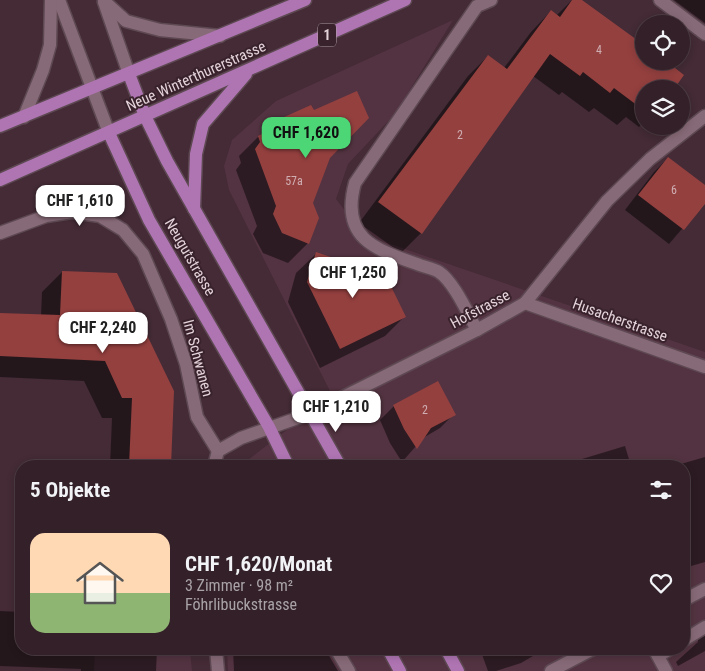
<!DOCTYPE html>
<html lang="de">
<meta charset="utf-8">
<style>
:root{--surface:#332028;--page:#3e2d34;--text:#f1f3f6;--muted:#a9a3a8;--line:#4e3e45;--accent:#4dd676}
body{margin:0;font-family:"Roboto Condensed",sans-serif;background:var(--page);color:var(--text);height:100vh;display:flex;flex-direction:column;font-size:19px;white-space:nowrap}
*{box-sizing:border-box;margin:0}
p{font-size:16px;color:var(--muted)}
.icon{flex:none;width:28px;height:28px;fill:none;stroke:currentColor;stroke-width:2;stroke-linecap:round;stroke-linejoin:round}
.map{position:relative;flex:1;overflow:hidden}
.drawer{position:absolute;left:15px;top:460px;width:675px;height:195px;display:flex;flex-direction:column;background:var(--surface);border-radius:20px;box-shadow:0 2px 8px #0003,0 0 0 1px var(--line)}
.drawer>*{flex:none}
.buttons{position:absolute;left:635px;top:15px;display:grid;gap:10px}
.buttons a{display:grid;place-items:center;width:55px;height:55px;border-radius:50%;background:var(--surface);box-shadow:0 2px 8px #0003,0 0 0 1px var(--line);font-size:25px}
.price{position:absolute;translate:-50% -42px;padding:0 11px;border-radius:10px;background:#fff;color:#222;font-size:16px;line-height:32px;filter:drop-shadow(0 1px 2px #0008)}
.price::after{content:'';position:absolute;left:50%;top:30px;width:15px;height:11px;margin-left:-8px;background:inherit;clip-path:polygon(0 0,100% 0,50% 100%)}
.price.selected{background:var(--accent);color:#111}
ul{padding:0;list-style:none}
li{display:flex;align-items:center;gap:15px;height:125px;padding:0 15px}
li+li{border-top:1px solid var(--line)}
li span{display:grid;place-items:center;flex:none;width:140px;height:100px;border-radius:15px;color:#555}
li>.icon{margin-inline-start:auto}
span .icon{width:60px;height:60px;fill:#fffc;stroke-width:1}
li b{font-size:21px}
h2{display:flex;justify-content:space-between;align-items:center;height:60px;padding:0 15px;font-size:21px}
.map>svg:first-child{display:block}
.built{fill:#533341}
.shadow{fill:#0007}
.building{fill:#94403f}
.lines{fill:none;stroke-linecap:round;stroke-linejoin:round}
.minor-casing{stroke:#5e4953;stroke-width:15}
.major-casing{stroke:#5e4953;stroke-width:15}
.minor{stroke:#876a77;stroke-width:12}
.major{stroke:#af75b3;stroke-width:12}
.labels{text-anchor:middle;stroke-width:4;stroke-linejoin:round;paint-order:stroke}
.number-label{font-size:12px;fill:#d0afb3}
.shield{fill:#39222c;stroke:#b19fa6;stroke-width:1}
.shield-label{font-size:14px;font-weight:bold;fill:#e4d4da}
.street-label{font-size:15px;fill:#e4d4da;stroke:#39222c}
</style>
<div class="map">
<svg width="705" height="671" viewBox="0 0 705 671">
<rect width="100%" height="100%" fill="#442b36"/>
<g class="built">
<path d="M453,20L395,114L348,164L336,199L364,235L705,352V671H228L227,649H684V466H240L332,395L229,190L224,166L232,140L276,101Z"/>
<path d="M95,649H190L192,671H94Z"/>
</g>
<g class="shadow">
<path d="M572,0H580L644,89V122L639,127L626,117L617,125L594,108L589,112L562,92L559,95L533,76L421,233L401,253L359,223L468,76L488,56L504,68L531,32L551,11L556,16Z"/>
<path d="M674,0H705V23Z"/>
<path d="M283,119L329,157L311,203L308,243L288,263L263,253L253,234L257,226L236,170L241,163L239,156L258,137L271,131Z"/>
<path d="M668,158L705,187V202L669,244L625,210L654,172Z"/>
<path d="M316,254L404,317L385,336L320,368L288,302L296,273Z"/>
<path d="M62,272L173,391L170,466H110L112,418H102L84,381L0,377V314L41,316L42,292Z"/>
<path d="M394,406L454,414L440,428L423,438L402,462L390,443L380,420Z"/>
<path d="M625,446L631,466H559Z"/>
<path d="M705,457V562L684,568V466H674Z"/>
<path d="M0,611L21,612V649H157L156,671H81V669L0,666Z"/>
<path d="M705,620V651L678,666L676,662L698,642V636L690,634Z"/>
<path d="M233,649H328V654L338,671H234Z"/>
<path d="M480,649H545L521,663L496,671H488Z"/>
</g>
<g class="building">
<path d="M572,0H582L644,45V61H666L684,75L674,89H644V99L638,106L614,88L610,93L583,72L580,76L550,54L422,234L378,202L488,55L507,69L551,10L560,17Z"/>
<path d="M357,91L369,118L330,158L313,203L319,218L309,244L282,233L273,214L276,206L255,149L260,142L258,136L284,123L282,118L311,105L314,110Z"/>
<path d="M668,157L705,185V204L684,230L638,195Z"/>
<path d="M316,252L386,276L406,317L340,349L307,282Z"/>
<path d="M62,271L117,273L174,391L171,466H129L132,398H122L105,361L0,356V313L60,315Z"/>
<path d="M438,381L456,415L431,428L417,449L404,429L393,405Z"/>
</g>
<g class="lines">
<defs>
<g id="minor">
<path d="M59,0L109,133"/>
<path d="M660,0L705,34"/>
<path d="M104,1L126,21L160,30L220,36"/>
<path d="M104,2L129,74"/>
<path d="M24,117L43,70L50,45L51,0"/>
<path d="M0,233L46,216L72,212L100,216L123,230L143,254L171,319L186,364L197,417L218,451"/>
<path d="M525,303L705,367"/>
<path d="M477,330C468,314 454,282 439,272C433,268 424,267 417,264C374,249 340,238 355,183L477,6L491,0"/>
<path d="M214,466L218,451L241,438L309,414L477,330L525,303L607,201L650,159L705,116"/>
<path d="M684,600L705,589"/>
<path d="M684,640L705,627"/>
<path d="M216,649L218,671"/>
<path d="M336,649L349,671"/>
<path d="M654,649L666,671"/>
<path d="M658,656L670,649"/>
<path d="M551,671L593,649"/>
</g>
<g id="major">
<path d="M129,74L145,116L167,161L340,466"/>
<path d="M0,126L305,0"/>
<path d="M109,133L149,220L269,427L288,466"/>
<path d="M0,180L405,0"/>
<path d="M194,209L196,154L203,124L246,74"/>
<path d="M388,649L400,671"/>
<path d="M446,649L458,671"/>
</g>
</defs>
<use href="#minor" class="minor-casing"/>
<use href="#major" class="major-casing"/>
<use href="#minor" class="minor"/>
<use href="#major" class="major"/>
</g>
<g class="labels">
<g class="number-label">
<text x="599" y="54">4</text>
<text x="460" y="139">2</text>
<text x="294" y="185">57a</text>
<text x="674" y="194">6</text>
<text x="425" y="414">2</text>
</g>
<rect class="shield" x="318" y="23.5" width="18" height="23" rx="4"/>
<g class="shield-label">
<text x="327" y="40">1</text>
</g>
<g class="street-label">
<text transform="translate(196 76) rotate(-24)" y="5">Neue Winterthurerstrasse</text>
<text transform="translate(190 257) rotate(60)" y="5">Neugutstrasse</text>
<text transform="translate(480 309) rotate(-28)" y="5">Hofstrasse</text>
<text transform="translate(620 320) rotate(20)" y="5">Husacherstrasse</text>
<text transform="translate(198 358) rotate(75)" y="5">Im Schwanen</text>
</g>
</g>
</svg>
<div class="buttons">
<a><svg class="icon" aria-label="locate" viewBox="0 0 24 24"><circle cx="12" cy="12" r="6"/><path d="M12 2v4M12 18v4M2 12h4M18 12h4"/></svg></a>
<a><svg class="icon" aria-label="layers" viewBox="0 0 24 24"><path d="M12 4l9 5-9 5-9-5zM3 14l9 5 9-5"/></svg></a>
</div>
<b class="price selected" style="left:306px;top:159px">CHF 1,620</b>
<b class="price" style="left:80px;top:227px">CHF 1,610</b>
<b class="price" style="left:353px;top:299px">CHF 1,250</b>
<b class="price" style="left:103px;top:354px">CHF 2,240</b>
<b class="price" style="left:336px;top:433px">CHF 1,210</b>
<section class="drawer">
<h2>5 Objekte<svg class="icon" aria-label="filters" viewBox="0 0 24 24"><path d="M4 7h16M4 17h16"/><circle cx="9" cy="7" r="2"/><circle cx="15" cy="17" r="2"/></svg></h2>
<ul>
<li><span style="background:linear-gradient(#ffd9b3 60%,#8fb573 0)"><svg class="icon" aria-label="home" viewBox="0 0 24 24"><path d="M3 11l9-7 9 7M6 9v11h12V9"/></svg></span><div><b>CHF 1,620/Monat</b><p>3 Zimmer · 98 m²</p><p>Föhrlibuckstrasse</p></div><svg class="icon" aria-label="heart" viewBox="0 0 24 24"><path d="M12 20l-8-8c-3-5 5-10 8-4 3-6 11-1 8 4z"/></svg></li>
</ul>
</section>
</div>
